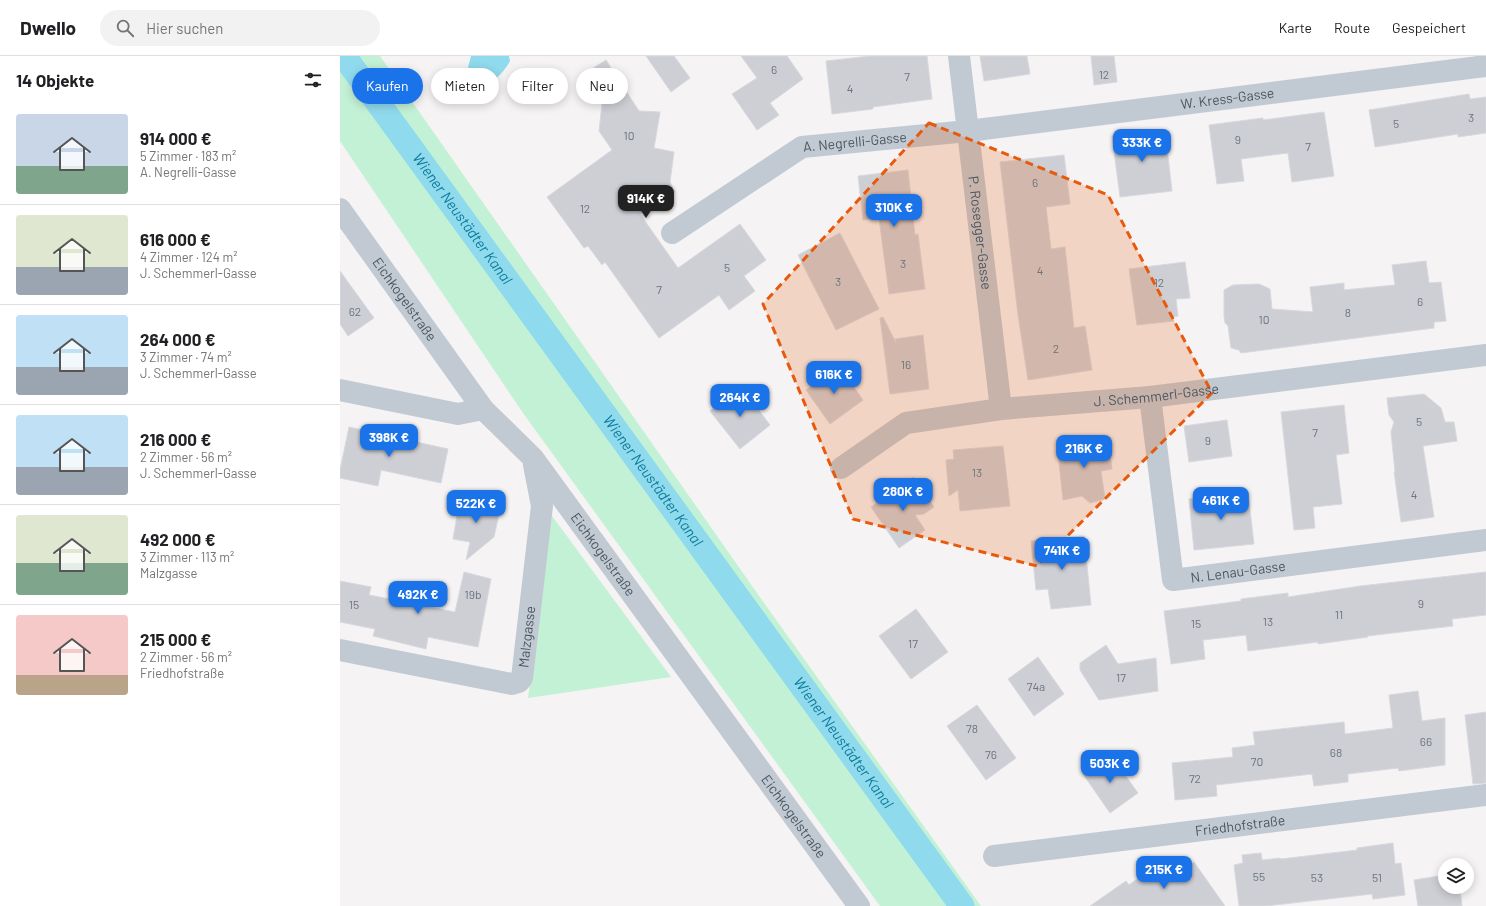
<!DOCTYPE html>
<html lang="de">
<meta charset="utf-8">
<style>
:root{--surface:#fff;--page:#f2f2f2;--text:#202124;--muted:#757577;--line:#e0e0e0;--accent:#1a73e8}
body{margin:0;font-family:Barlow,sans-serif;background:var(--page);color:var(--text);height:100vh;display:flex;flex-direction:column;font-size:15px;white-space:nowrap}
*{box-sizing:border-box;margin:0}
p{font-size:13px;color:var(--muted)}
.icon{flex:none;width:22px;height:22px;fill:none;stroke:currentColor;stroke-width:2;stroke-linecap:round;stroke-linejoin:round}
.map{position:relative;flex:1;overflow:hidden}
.drawer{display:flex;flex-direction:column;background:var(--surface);width:340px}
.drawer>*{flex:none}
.banner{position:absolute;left:12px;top:12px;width:380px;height:36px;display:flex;gap:8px}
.buttons{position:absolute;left:1098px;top:802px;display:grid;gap:8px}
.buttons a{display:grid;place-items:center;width:36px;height:36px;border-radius:50%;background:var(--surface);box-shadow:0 2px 10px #0003;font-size:20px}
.price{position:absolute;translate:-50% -34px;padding:0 9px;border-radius:8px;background:var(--accent);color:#fff;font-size:13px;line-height:26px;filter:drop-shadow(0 1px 2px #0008)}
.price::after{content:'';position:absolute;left:50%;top:24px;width:12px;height:9px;margin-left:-6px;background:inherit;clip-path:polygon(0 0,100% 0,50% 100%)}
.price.selected{background:#222;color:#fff}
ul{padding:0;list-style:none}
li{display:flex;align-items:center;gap:12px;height:100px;padding:0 16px}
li+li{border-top:1px solid var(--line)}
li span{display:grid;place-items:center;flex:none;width:112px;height:80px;border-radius:4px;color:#555}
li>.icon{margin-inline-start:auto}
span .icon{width:48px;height:48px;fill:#fffc;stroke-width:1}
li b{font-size:17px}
h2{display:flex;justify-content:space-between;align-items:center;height:48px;padding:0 16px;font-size:17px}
.pill{padding:0 14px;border-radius:18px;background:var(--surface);box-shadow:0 2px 10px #0003;font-size:14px;line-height:36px}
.pill.selected{background:var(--accent);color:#fff}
header{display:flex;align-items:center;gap:24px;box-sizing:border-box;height:56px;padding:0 20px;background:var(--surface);border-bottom:1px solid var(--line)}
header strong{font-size:19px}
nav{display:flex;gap:22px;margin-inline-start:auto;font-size:14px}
.search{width:280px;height:36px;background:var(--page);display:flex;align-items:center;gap:10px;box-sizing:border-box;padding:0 14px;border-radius:22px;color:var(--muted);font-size:15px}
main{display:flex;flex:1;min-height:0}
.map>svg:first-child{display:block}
.green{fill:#c3f1d5}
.water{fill:#90daee}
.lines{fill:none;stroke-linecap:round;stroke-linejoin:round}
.canal{stroke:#90daee;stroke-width:25}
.building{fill:#cdcfd5;stroke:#d7d9de}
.minor{stroke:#c1cad2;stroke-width:22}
.marked{fill:#e8590c;fill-opacity:0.2;stroke:#e8590c;stroke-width:3;stroke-dasharray:8 5;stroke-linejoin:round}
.labels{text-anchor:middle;stroke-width:4;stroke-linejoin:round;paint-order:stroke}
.number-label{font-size:12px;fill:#6b747e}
.street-label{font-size:14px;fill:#4a5661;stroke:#fff}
.water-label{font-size:15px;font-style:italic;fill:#0c7c9b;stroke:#fff}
</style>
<header>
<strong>Dwello</strong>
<div class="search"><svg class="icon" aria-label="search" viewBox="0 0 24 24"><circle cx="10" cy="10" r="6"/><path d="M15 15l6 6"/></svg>Hier suchen</div>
<nav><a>Karte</a><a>Route</a><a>Gespeichert</a></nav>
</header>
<main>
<section class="drawer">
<h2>14 Objekte<svg class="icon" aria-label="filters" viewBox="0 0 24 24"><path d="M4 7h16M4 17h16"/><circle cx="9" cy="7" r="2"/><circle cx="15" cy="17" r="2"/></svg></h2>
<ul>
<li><span style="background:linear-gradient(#c9d6e8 65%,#7fa58c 0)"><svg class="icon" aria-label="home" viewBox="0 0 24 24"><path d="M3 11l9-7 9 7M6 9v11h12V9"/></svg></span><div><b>914 000 €</b><p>5 Zimmer · 183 m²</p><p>A. Negrelli-Gasse</p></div></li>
<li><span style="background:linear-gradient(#dfe7d0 65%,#9aa5b1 0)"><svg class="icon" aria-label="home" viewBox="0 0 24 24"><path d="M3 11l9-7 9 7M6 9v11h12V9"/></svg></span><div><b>616 000 €</b><p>4 Zimmer · 124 m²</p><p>J. Schemmerl-Gasse</p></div></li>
<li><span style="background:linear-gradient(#bfe0f5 65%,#9aa5b1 0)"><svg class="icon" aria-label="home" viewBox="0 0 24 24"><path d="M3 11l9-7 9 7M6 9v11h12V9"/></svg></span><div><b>264 000 €</b><p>3 Zimmer · 74 m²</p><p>J. Schemmerl-Gasse</p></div></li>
<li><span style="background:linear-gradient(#bfe0f5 65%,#9aa5b1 0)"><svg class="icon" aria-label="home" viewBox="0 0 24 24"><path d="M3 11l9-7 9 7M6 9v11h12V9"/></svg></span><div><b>216 000 €</b><p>2 Zimmer · 56 m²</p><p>J. Schemmerl-Gasse</p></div></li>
<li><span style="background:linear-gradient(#dfe7d0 60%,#7fa58c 0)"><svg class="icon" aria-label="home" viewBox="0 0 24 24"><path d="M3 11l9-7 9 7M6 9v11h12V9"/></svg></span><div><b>492 000 €</b><p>3 Zimmer · 113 m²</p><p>Malzgasse</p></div></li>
<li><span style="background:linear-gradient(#f6c9c9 75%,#b9a48a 0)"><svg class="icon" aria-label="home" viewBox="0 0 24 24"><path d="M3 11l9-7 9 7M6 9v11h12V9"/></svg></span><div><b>215 000 €</b><p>2 Zimmer · 56 m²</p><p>Friedhofstraße</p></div></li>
</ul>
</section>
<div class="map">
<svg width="1146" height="850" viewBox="0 0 1146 850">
<rect width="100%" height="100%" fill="#f5f3f3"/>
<g class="green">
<path d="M0,0H40L429,554L641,850H540L183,357L0,85Z"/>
<path d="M212,460L331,621L188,642Z"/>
</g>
<path class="water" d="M131,0H169L170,5C163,19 149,30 134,32L126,19Z"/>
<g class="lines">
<path class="canal" id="s1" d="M4,0L622,850"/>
</g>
<g class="building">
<path d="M306,0H334L350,22L331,36Z"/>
<path d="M401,0H447L463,23L430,47L439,59L417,74L392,38L417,22Z"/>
<path d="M530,0H587L592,43L533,51V53L492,58L486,5Z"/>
<path d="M640,0H687L690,18L644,25Z"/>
<path d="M751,0H774L777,26L754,29Z"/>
<path d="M266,4L299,55L320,56L314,92L334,96L330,126L335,136L300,158L338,212L400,168L426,204L404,220L415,235L389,254L379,239L319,282L265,206L262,209L248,190L244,192L207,141L272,94L259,75L263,39L247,16Z"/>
<path d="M1129,38L1130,43L1146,41V77L1118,81V78L1035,91L1029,54Z"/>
<path d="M984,56L994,120L952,126L948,97L901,103L904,125L877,128L869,69L923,62V64Z"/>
<path d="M825,74L832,135L780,141L772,80Z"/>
<path d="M724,99L730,148L706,151L711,193L725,191L734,272L745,270L752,314L688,324L678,259L660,106Z"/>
<path d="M568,114L575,179L578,178L585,233L549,238L539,162L523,164L518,120Z"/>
<path d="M500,177L539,253L496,274L458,199Z"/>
<path d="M1086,205L1089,227L1101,226L1106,265L1094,266V272L901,297L899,294L891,292L888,270L885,267L884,260V234L893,229L919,228L930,233L932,253L973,256L970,231L1004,227V234L1055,229L1052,209Z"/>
<path d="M845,206L850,242L836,243L838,260L833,261L834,265L797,269L789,213Z"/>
<path d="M0,215L34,262L8,280L0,268Z"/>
<path d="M543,261L556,287L555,283L583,279L589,333L550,338L540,262Z"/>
<path d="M499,310L523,344L490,368L466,334Z"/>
<path d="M401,330L430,369L400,393L370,355Z"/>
<path d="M1084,338L1101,352L1105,366H1114L1117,385L1083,390L1094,461L1061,466L1054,416H1055L1051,376L1054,366L1049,359L1047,342Z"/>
<path d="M1004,349L1009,397L996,399L1002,448L973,451L975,472L954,474L941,356Z"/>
<path d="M887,364L892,400L849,406L844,370Z"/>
<path d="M9,371L108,393L101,427L41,414L38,430L0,422V414Z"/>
<path d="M768,383L772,413L761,415L765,443L750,447L742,440L723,444L717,388Z"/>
<path d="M663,390L670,450L620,455L618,434L609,440L606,404L614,403L613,394Z"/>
<path d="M573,421L594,451L584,458L575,459L585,474L559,492L531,451Z"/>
<path d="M908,436L914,488L854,494L849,443Z"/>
<path d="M120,442L161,449L154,481L126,504L130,486L113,483Z"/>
<path d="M744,480L751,549L711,553L708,533L696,534L691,485Z"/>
<path d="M124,516L151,523L138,591L88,581L86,593L33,580L35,573L0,566V525L31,531L29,539L115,556Z"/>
<path d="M1146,516V559L1112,563L1113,570L1027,580L1028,581L978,588V586L908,595L906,579L863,584L865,603L831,608L824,555L901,545V543L948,537V541L1020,530Z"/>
<path d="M576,553L608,596L571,623L539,580Z"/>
<path d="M766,589L778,608L816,602L818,635L759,644L740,614V607Z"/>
<path d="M698,601L724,638L694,660L668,623Z"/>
<path d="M1078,635L1082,665L1105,662V709L1059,715L1058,712L1008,718V726L974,730L972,718L876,729L877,740L835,744L832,707L893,701L892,692L915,689L913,676L1004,666L1005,678L1053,672L1049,639Z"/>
<path d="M637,649L676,702L646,724L607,670Z"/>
<path d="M1146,656V727L1133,728L1125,659Z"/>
<path d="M770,698L798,737L770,757L743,718Z"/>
<path d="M1053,787L1055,808L1061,807L1065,839L1033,843L1032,838L926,850H899L894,809L903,807L902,799L921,797L922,804L940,802L941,803L1017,794V792Z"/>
<path d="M823,804L834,820L854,806L885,850H750L786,825L789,829Z"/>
<path d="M1105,819V831H1120L1122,850H1078L1074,824Z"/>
</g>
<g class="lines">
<g class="minor">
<path id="s2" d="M619,0L661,353"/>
<path id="s3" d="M0,153L143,353L193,402L519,850"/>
<path id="s4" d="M332,177L462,91L628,75L1146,10"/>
<path d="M0,334L118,358L143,353"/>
<path id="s5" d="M810,341L833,524L1146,484"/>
<path id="s6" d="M501,412L566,367L661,353L810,341L1146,299"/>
<path id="s7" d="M0,594L172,628L179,626L182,622L202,450L194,409"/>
<path id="s8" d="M654,800L1146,739"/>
</g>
</g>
<path class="marked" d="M589,67L768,139L872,337L697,510L513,463L423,248Z"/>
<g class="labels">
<g class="number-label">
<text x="434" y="18">6</text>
<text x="764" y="23">12</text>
<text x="567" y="25">7</text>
<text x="510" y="37">4</text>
<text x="1131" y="66">3</text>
<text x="1056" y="72">5</text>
<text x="289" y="84">10</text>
<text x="898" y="88">9</text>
<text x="968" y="95">7</text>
<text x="695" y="131">6</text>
<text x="245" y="157">12</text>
<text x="563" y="212">3</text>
<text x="387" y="216">5</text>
<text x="700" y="219">4</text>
<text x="498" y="230">3</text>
<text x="819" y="231">12</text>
<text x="319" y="238">7</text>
<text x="1080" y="250">6</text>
<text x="15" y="260">62</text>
<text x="1008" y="261">8</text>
<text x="924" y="268">10</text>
<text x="716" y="297">2</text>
<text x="566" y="313">16</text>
<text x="1079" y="370">5</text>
<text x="975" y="381">7</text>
<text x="868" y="389">9</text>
<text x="637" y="421">13</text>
<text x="1074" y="443">4</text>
<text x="133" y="543">19b</text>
<text x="1081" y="552">9</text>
<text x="14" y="553">15</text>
<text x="999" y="563">11</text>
<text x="928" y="570">13</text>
<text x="856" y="572">15</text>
<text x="573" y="592">17</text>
<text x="781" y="626">17</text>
<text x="696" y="635">74a</text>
<text x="632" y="677">78</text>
<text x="1086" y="690">66</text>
<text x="996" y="701">68</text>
<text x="651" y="703">76</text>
<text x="917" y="710">70</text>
<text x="855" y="727">72</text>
<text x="919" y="825">55</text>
<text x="977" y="826">53</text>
<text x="1037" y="826">51</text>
</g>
<g class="street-label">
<text dy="5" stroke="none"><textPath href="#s4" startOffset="584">W. Kress-Gasse</textPath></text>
<text dy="5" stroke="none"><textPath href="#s4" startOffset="209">A. Negrelli-Gasse</textPath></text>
<text dy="5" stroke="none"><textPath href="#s2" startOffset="178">P. Rosegger-Gasse</textPath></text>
<text dy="5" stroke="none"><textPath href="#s3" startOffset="111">Eichkogelstraße</textPath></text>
<text dy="5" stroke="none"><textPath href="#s6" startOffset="331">J. Schemmerl-Gasse</textPath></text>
<text dy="5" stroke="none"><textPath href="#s3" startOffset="435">Eichkogelstraße</textPath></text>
<text dy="5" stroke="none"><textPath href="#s5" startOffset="250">N. Lenau-Gasse</textPath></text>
<text dy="5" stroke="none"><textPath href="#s7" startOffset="229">Malzgasse</textPath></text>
<text dy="5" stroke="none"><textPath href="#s3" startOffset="759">Eichkogelstraße</textPath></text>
<text dy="5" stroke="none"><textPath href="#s8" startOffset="248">Friedhofstraße</textPath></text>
</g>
<g class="water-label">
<text dy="5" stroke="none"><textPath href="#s1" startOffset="201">Wiener Neustädter Kanal</textPath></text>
<text dy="5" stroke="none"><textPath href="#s1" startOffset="525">Wiener Neustädter Kanal</textPath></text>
<text dy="5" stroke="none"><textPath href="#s1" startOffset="849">Wiener Neustädter Kanal</textPath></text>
</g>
</g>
</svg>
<div class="buttons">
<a><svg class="icon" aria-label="layers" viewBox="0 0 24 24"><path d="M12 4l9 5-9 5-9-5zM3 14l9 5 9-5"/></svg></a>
</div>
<b class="price" style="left:802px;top:107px">333K €</b>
<b class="price selected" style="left:306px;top:163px">914K €</b>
<b class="price" style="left:554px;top:172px">310K €</b>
<b class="price" style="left:494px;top:339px">616K €</b>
<b class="price" style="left:400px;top:362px">264K €</b>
<b class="price" style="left:49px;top:402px">398K €</b>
<b class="price" style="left:744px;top:413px">216K €</b>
<b class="price" style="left:563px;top:456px">280K €</b>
<b class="price" style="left:881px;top:465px">461K €</b>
<b class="price" style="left:136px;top:468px">522K €</b>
<b class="price" style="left:722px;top:515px">741K €</b>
<b class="price" style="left:78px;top:559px">492K €</b>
<b class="price" style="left:770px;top:728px">503K €</b>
<b class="price" style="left:824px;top:834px">215K €</b>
<div class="banner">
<a class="pill selected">Kaufen</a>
<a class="pill">Mieten</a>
<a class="pill">Filter</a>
<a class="pill">Neu</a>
</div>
</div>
</main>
